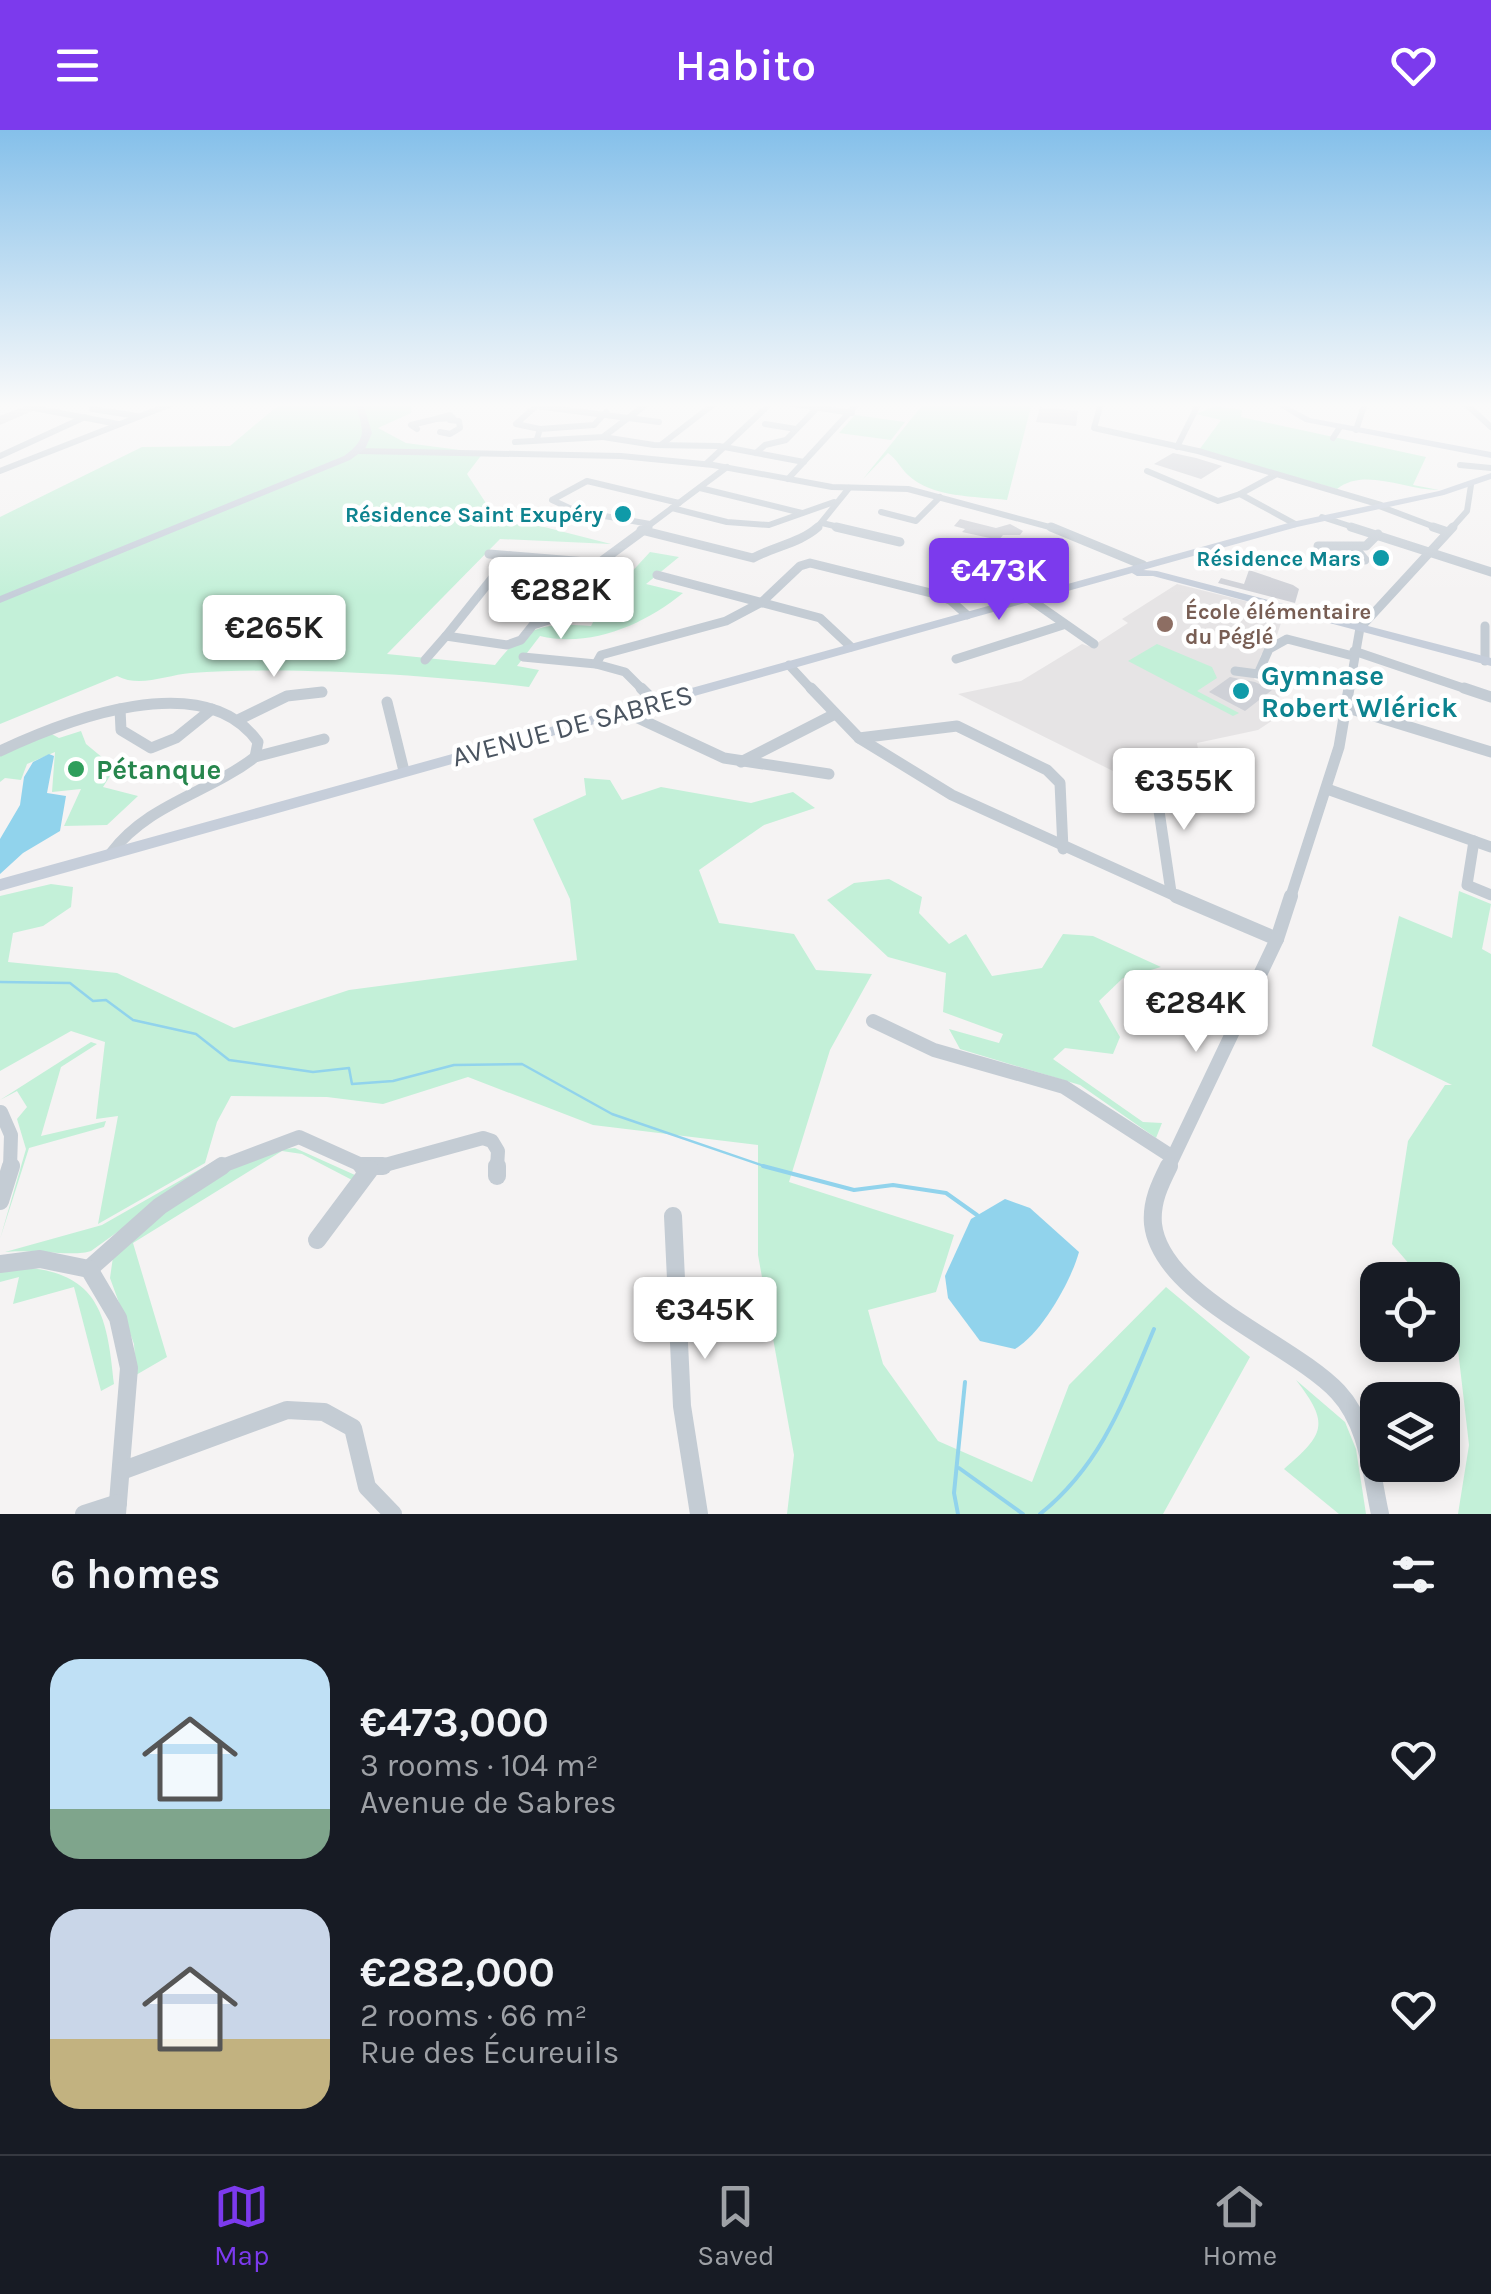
<!DOCTYPE html>
<meta charset="utf-8">
<style>
:root{--surface:#171b24;--page:#20242c;--text:#f1f3f6;--muted:#9ea1a6;--line:#363941;--accent:#7c3aed}
body{margin:0;font-family:Karla,sans-serif;background:var(--page);color:var(--text);height:100vh;display:flex;flex-direction:column;font-size:38px;white-space:nowrap}
*{box-sizing:border-box;margin:0}
p{font-size:32px;color:var(--muted)}
.icon{flex:none;width:55px;height:55px;fill:none;stroke:currentColor;stroke-width:2;stroke-linecap:round;stroke-linejoin:round}
.map{position:relative;height:1384px;overflow:hidden}
.panel{display:flex;flex-direction:column;background:var(--surface);flex:1}
.panel>*{flex:none}
.tools{position:absolute;left:1360px;top:1132px;display:grid;gap:20px}
.tools a{display:grid;place-items:center;width:100px;height:100px;border-radius:20px;background:var(--surface);box-shadow:0 5px 15px #0003;font-size:50px}
.price{position:absolute;translate:-50% -85px;padding:0 22px;border-radius:10px;background:#fff;color:#222;font-size:32px;line-height:65px;filter:drop-shadow(0 2px 5px #0008)}
.price::after{content:'';position:absolute;left:50%;top:60px;width:30px;height:22px;margin-left:-15px;background:inherit;clip-path:polygon(0 0,100% 0,50% 100%)}
.price.selected{background:var(--accent);color:#fff}
ul{padding:0;list-style:none}
li{display:flex;align-items:center;gap:30px;height:250px;padding:0 50px}
li span{display:grid;place-items:center;flex:none;width:280px;height:200px;border-radius:30px;color:#555}
li>.icon{margin-inline-start:auto}
span .icon{width:120px;height:120px;fill:#fffc;stroke-width:1}
li b{font-size:42px}
h2{display:flex;justify-content:space-between;align-items:center;height:120px;padding:0 50px;font-size:42px}
header{display:flex;justify-content:space-between;align-items:center;height:130px;padding:0 50px;background:var(--accent);color:#fff;font-size:45px;font-weight:600}
.tabs{display:flex;justify-content:space-around;align-items:center;height:140px;border-top:2px solid var(--line);background:var(--surface);font-size:28px;color:var(--muted)}
.tabs a{display:grid;justify-items:center;gap:5px}
.tabs .selected{color:var(--accent)}
.map>svg:first-child{display:block}
.education{fill:#e6e4e5}
.green{fill:#c3f0d8}
.water{fill:#91d3ec}
.lines{fill:none;stroke-linecap:round;stroke-linejoin:round}
.stream-far1{stroke:#91d3ec;stroke-width:2.5}
.stream{stroke:#91d3ec;stroke-width:4}
.taxiway{fill:#d5d5d8;fill-rule:evenodd}
.building{fill:#cfd1d7}
.street-far4{stroke:#c4ccd4;stroke-width:6}
.street-far3{stroke:#c4ccd4;stroke-width:9}
.street-far2{stroke:#c4ccd4;stroke-width:11}
.street-far1{stroke:#c4ccd4;stroke-width:14}
.street{stroke:#c4ccd4;stroke-width:18}
.secondary{fill:#c6ceda;fill-rule:evenodd}
.culture-dot{fill:#0f9aa8;stroke:#fff;stroke-width:4}
.education-dot{fill:#8d6e63;stroke:#fff;stroke-width:4}
.leisure-dot{fill:#2e9e5b;stroke:#fff;stroke-width:4}
.labels{text-anchor:middle;stroke-width:9;stroke-linejoin:round;paint-order:stroke}
.far-culture-label{font-size:22px;font-weight:bold;fill:#0d838f;stroke:#fff;text-anchor:end}
.far-education-label{font-size:22px;font-weight:bold;fill:#785e54;stroke:#fff;text-anchor:start}
.culture-label{font-size:28px;font-weight:bold;fill:#0d838f;stroke:#fff;text-anchor:start}
.street-label{font-size:28px;fill:#4a5460;stroke:#fff}
.leisure-label{font-size:28px;font-weight:bold;fill:#27864d;stroke:#fff;text-anchor:start}
</style>
<header><svg class="icon" aria-label="menu" viewBox="0 0 24 24"><path d="M4 6h16M4 12h16M4 18h16"/></svg>Habito<svg class="icon" aria-label="heart" viewBox="0 0 24 24"><path d="M12 20l-8-8c-3-5 5-10 8-4 3-6 11-1 8 4z"/></svg></header>
<div class="map">
<svg width="1491" height="1384" viewBox="0 0 1491 1384">
<rect width="100%" height="100%" fill="#f5f3f3"/>
<path class="education" d="M1177,454L1285,481L1276,508L1261,525L1254,549L1280,562L1273,590L1258,600L1197,613L1204,656L1113,641L958,564L1021,551L1082,514L1091,517L1128,493L1122,489Z"/>
<g class="green">
<path d="M281,273H412L411,283L378,298L406,313L483,323L467,344L493,384L611,414L500,409L387,524L495,535C526,495 543,493 591,496L603,473L650,422L679,427L646,454L683,463C644,495 590,518 540,506L517,536L539,540L529,557C428,545 293,536 191,543C166,545 140,558 117,546L0,594V387L142,317L230,316Z"/>
<path d="M924,273H1032L1007,370C975,366 932,368 908,345C900,338 898,330 888,323L863,349Z"/>
<path d="M1215,276L1242,280L1241,287L1426,327L1413,355L1439,360C1405,360 1364,337 1337,359L1199,320L1221,290L1196,284Z"/>
<path d="M855,285L905,292L891,310L839,303Z"/>
<path d="M1157,514L1212,537L1217,548L1197,561L1239,583L1233,586L1128,531Z"/>
<path d="M81,601L86,614L115,638L103,657L138,666L107,695L64,696L81,659L52,662L55,622L27,634L21,650L5,648L0,652V626L48,602L59,608Z"/>
<path d="M584,648L610,650L622,670L661,657L751,673L793,662L815,678L764,695L699,740L719,793L794,804L816,840L872,844L830,920L789,1052L954,1105L936,1162L868,1180L883,1234L938,1311L1032,1352L1069,1255L1166,1157L1250,1227L1163,1384H787L794,1325L758,1125V1015L593,995L468,947L383,974L327,967L231,966L217,992L205,1033L98,1094L118,986L96,989L105,912L71,901L0,941V766L51,754L73,757L71,777L43,796L13,803L8,832L117,843L234,898L349,860L577,830L570,769L533,689L586,665Z"/>
<path d="M889,749L922,767L919,783L949,814L966,804L992,846L1042,838L1063,804L1093,806L1161,837L1123,848L1099,871L1120,907L1113,924L1065,918L1053,929L1143,992L1162,993L1156,1008L1080,955L960,919L949,899L999,913L1003,904L943,882L946,843L888,827L827,770L854,753Z"/>
<path d="M1459,761L1491,774L1482,819L1491,824V1384H1458L1469,1315L1454,1185L1443,1172L1442,1150H1423L1392,1114L1408,1011L1445,955H1452L1372,916L1399,786L1452,808Z"/>
<path d="M91,912L97,914L61,937L41,1006L106,991L104,997L29,1018L0,1109L26,1019L17,989L27,977L17,961L0,970Z"/>
<path d="M295,1018L355,1045L354,1051L302,1024L282,1021L133,1113L167,1227L136,1245L134,1214L110,1148L113,1127C165,1083 224,1022 295,1018Z"/>
<path d="M223,1026L91,1121C76,1127 29,1119 5,1122L102,1095Z"/>
<path d="M22,1137C99,1143 107,1184 114,1254L101,1261L74,1157L13,1174L19,1147L0,1152V1141Z"/>
<path d="M1296,1250L1345,1292L1356,1319L1366,1384H1339L1284,1339C1325,1304 1330,1294 1296,1250Z"/>
</g>
<g class="water">
<path d="M49,624L54,626L47,663L66,666L60,701L23,723L0,744V709L20,675L24,647L33,632Z"/>
<path d="M1005,1069L1030,1078L1079,1122C1071,1151 1042,1203 1015,1219L980,1211L948,1168L945,1146L971,1089Z"/>
</g>
<g class="lines">
<path class="stream-far1" d="M0,852L70,853L93,871L106,870L133,890L196,904L229,930L313,942L349,938L352,954L393,951L454,935L522,934L612,984L770,1038"/>
<g class="stream">
<path d="M763,1036L854,1060L893,1055L946,1063L977,1085"/>
<path d="M959,1338L1023,1384"/>
<path d="M958,1384L954,1363L965,1252"/>
<path d="M1040,1384C1102,1334 1124,1270 1154,1199"/>
</g>
<path class="taxiway" d="M33,273H51L0,295V286Z"/>
</g>
<g class="building">
<path d="M1040,277L1078,281L1076,296L1036,292Z"/>
<path d="M1173,323L1196,328L1222,336L1201,349L1154,334Z"/>
<path d="M960,389L996,398L1010,394L1023,401L1020,405H1003L999,410L962,402L965,399L954,396Z"/>
<path d="M1249,440L1293,455L1299,459L1295,473L1218,453L1221,448L1244,454Z"/>
<path d="M1230,547L1255,552L1272,560L1245,581L1209,562Z"/>
</g>
<g class="lines">
<g class="street-far4">
<path d="M430,273H465"/>
<path d="M539,273L536,276L659,292"/>
<path d="M787,273L852,283"/>
<path d="M1101,273L1094,298L1198,321L1381,375"/>
<path d="M1465,273L1491,297"/>
<path d="M535,277L516,294L540,299"/>
<path d="M34,278L118,294"/>
<path d="M92,279L137,286"/>
<path d="M450,285L453,288L436,289Z"/>
<path d="M765,294L796,299"/>
<path d="M417,299L411,295L436,289"/>
<path d="M1356,300L1365,273"/>
<path d="M440,302L450,304L460,298L459,291L450,290"/>
<path d="M603,307L654,315L719,316L804,332"/>
<path d="M1333,308L1340,297"/>
<path d="M537,309L540,299L594,295L606,282"/>
<path d="M515,312L603,307L648,273"/>
<path d="M662,314L715,273"/>
<path d="M1177,317L1199,273"/>
<path d="M358,321L621,326L713,335L832,357L908,359L1057,399"/>
<path d="M756,323L765,315L786,310L817,278"/>
<path d="M0,326L85,287"/>
<path d="M706,334L771,273"/>
<path d="M1460,335L1491,338"/>
<path d="M0,341L174,273"/>
<path d="M1147,341L1218,371L1240,364"/>
<path d="M1275,345L1240,364L1295,394"/>
<path d="M788,349L858,273"/>
<path d="M700,358L802,383"/>
<path d="M1379,376L1440,399"/>
<path d="M672,378L727,392L769,395L834,372"/>
<path d="M881,382L916,391L940,367"/>
<path d="M1322,387L1359,399"/>
<path d="M822,393L847,399"/>
<path d="M650,394L576,381L552,370L587,351L679,373"/>
<path d="M644,399L727,337"/>
<path d="M816,399L849,358"/>
<path d="M1451,399L1467,381L1471,355"/>
</g>
<g class="street-far3">
<path d="M836,397L900,412"/>
<path d="M1051,397L1143,435"/>
<path d="M1351,397L1491,442"/>
<path d="M1433,397L1445,401"/>
<path d="M641,400L753,428C775,416 800,413 818,397"/>
<path d="M1354,417L1365,430L1326,427L1318,416H1366L1378,404"/>
<path d="M489,424L599,433"/>
<path d="M510,426L446,506L507,515L521,510L533,495L561,486L599,433L648,397"/>
<path d="M657,445L820,488L851,517"/>
<path d="M1028,468L1094,514"/>
<path d="M1485,496V531"/>
<path d="M1354,521L1472,561"/>
<path d="M523,527L596,534"/>
<path d="M956,529L1063,495"/>
<path d="M425,530L446,506"/>
<path d="M789,535L813,561"/>
<path d="M1235,541L1258,544L1269,519L1287,509L1353,526"/>
<path d="M644,561L625,542L596,534L601,525L726,491L762,472L800,436L810,433L931,463L950,470L967,485"/>
<path d="M1349,561L1360,498L1453,397"/>
</g>
<g class="street-far2">
<path d="M641,558L655,572"/>
<path d="M811,558L859,608L952,665L1182,769"/>
<path d="M1464,558L1491,567"/>
<path d="M387,572L404,641"/>
<path d="M1348,578L1491,622"/>
<path d="M120,579L121,600L151,618L176,608L212,579"/>
<path d="M623,581L724,628L829,644"/>
<path d="M240,589L287,566L322,562"/>
<path d="M859,608L957,596L1047,640L1060,653L1063,719"/>
<path d="M0,621C66,590 204,536 258,612L255,627C207,664 149,673 111,723"/>
<path d="M255,627L324,609"/>
<path d="M741,632L835,584"/>
<path d="M1150,655L1158,674L1171,762"/>
<path d="M1327,659L1491,717"/>
<path d="M1474,711L1467,755L1491,765"/>
<path d="M1290,769L1339,617L1349,558"/>
</g>
<g class="street-far1">
<path d="M1176,766L1277,809"/>
<path d="M873,891L934,920L1064,957L1171,1026"/>
<path d="M1,982L11,1005L10,1038"/>
<path d="M217,1038L299,1007L368,1038"/>
<path d="M374,1038L483,1008L492,1011L498,1021L497,1038"/>
<path d="M1168,1038L1277,809L1291,766"/>
</g>
<g class="street">
<path d="M362,1036H383"/>
<path d="M1169,1036C1160,1054 1151,1072 1153,1094C1161,1166 1292,1213 1338,1262C1368,1294 1371,1343 1380,1384"/>
<path d="M497,1046V1036"/>
<path d="M0,1071L11,1036"/>
<path d="M673,1086L682,1276L699,1384"/>
<path d="M317,1110L370,1039"/>
<path d="M0,1134L40,1129L89,1139L160,1076L222,1036"/>
<path d="M89,1139L118,1188L129,1238L117,1384"/>
<path d="M124,1340L287,1280L324,1282L353,1298L367,1357L393,1384"/>
<path d="M84,1384L118,1373"/>
</g>
<g class="secondary">
<path d="M355,273H363L372,303L365,319L350,330L0,473V466L344,326C369,308 363,300 355,273Z"/>
<path d="M1273,273H1282L1310,288L1491,322V328L1305,292Z"/>
<path d="M1491,343V349L1444,365L1297,397L1143,440L1157,441L1491,528V536L1153,446H1137L1132,443L0,761V749L1292,392L1439,361Z"/>
</g>
</g>
<linearGradient id="sky" x2="0" y2="1"><stop stop-color="#85c0ea"/><stop offset="0.59" stop-color="#fafafa"/><stop offset="1" stop-color="#fafafa" stop-opacity="0"/></linearGradient>
<rect width="1491" height="466" fill="url(#sky)"/>
<g class="culture-dot">
<circle cx="623" cy="384" r="10"/>
<circle cx="1381" cy="428" r="10"/>
<circle cx="1241" cy="561" r="10"/>
</g>
<circle class="education-dot" cx="1165" cy="494" r="10"/>
<circle class="leisure-dot" cx="76" cy="639" r="10"/>
<g class="labels">
<g class="far-culture-label">
<text x="603" y="392">Résidence Saint Exupéry</text>
<text x="1361" y="436">Résidence Mars</text>
</g>
<g class="far-education-label">
<text x="1185" y="489">École élémentaire<tspan x="1185" dy="25">du Péglé</tspan></text>
</g>
<g class="culture-label">
<text x="1261" y="555">Gymnase<tspan x="1261" dy="32">Robert Wlérick</tspan></text>
</g>
<g class="street-label">
<text transform="translate(572 595) rotate(-15)" y="10">AVENUE DE SABRES</text>
</g>
<g class="leisure-label">
<text x="96" y="649">Pétanque</text>
</g>
</g>
</svg>
<div class="tools">
<a><svg class="icon" aria-label="locate" viewBox="0 0 24 24"><circle cx="12" cy="12" r="6"/><path d="M12 2v4M12 18v4M2 12h4M18 12h4"/></svg></a>
<a><svg class="icon" aria-label="layers" viewBox="0 0 24 24"><path d="M12 4l9 5-9 5-9-5zM3 14l9 5 9-5"/></svg></a>
</div>
<b class="price selected" style="left:999px;top:493px">€473K</b>
<b class="price" style="left:561px;top:512px">€282K</b>
<b class="price" style="left:274px;top:550px">€265K</b>
<b class="price" style="left:1184px;top:703px">€355K</b>
<b class="price" style="left:1196px;top:925px">€284K</b>
<b class="price" style="left:705px;top:1232px">€345K</b>
</div>
<section class="panel">
<h2>6 homes<svg class="icon" aria-label="filters" viewBox="0 0 24 24"><path d="M4 7h16M4 17h16"/><circle cx="9" cy="7" r="2"/><circle cx="15" cy="17" r="2"/></svg></h2>
<ul>
<li><span style="background:linear-gradient(#bfe0f5 75%,#7fa58c 0)"><svg class="icon" aria-label="home" viewBox="0 0 24 24"><path d="M3 11l9-7 9 7M6 9v11h12V9"/></svg></span><div><b>€473,000</b><p>3 rooms · 104 m²</p><p>Avenue de Sabres</p></div><svg class="icon" aria-label="heart" viewBox="0 0 24 24"><path d="M12 20l-8-8c-3-5 5-10 8-4 3-6 11-1 8 4z"/></svg></li>
<li><span style="background:linear-gradient(#c9d6e8 65%,#c2b280 0)"><svg class="icon" aria-label="home" viewBox="0 0 24 24"><path d="M3 11l9-7 9 7M6 9v11h12V9"/></svg></span><div><b>€282,000</b><p>2 rooms · 66 m²</p><p>Rue des Écureuils</p></div><svg class="icon" aria-label="heart" viewBox="0 0 24 24"><path d="M12 20l-8-8c-3-5 5-10 8-4 3-6 11-1 8 4z"/></svg></li>
</ul>
</section>
<nav class="tabs">
<a class="selected"><svg class="icon" aria-label="map" viewBox="0 0 24 24"><path d="M3 6l6-2 6 2 6-2v14l-6 2-6-2-6 2zM9 4v14M15 6v14"/></svg>Map</a>
<a><svg class="icon" aria-label="saved" viewBox="0 0 24 24"><path d="M7 4h10v16l-5-4-5 4z"/></svg>Saved</a>
<a><svg class="icon" aria-label="home" viewBox="0 0 24 24"><path d="M3 11l9-7 9 7M6 9v11h12V9"/></svg>Home</a>
</nav>
